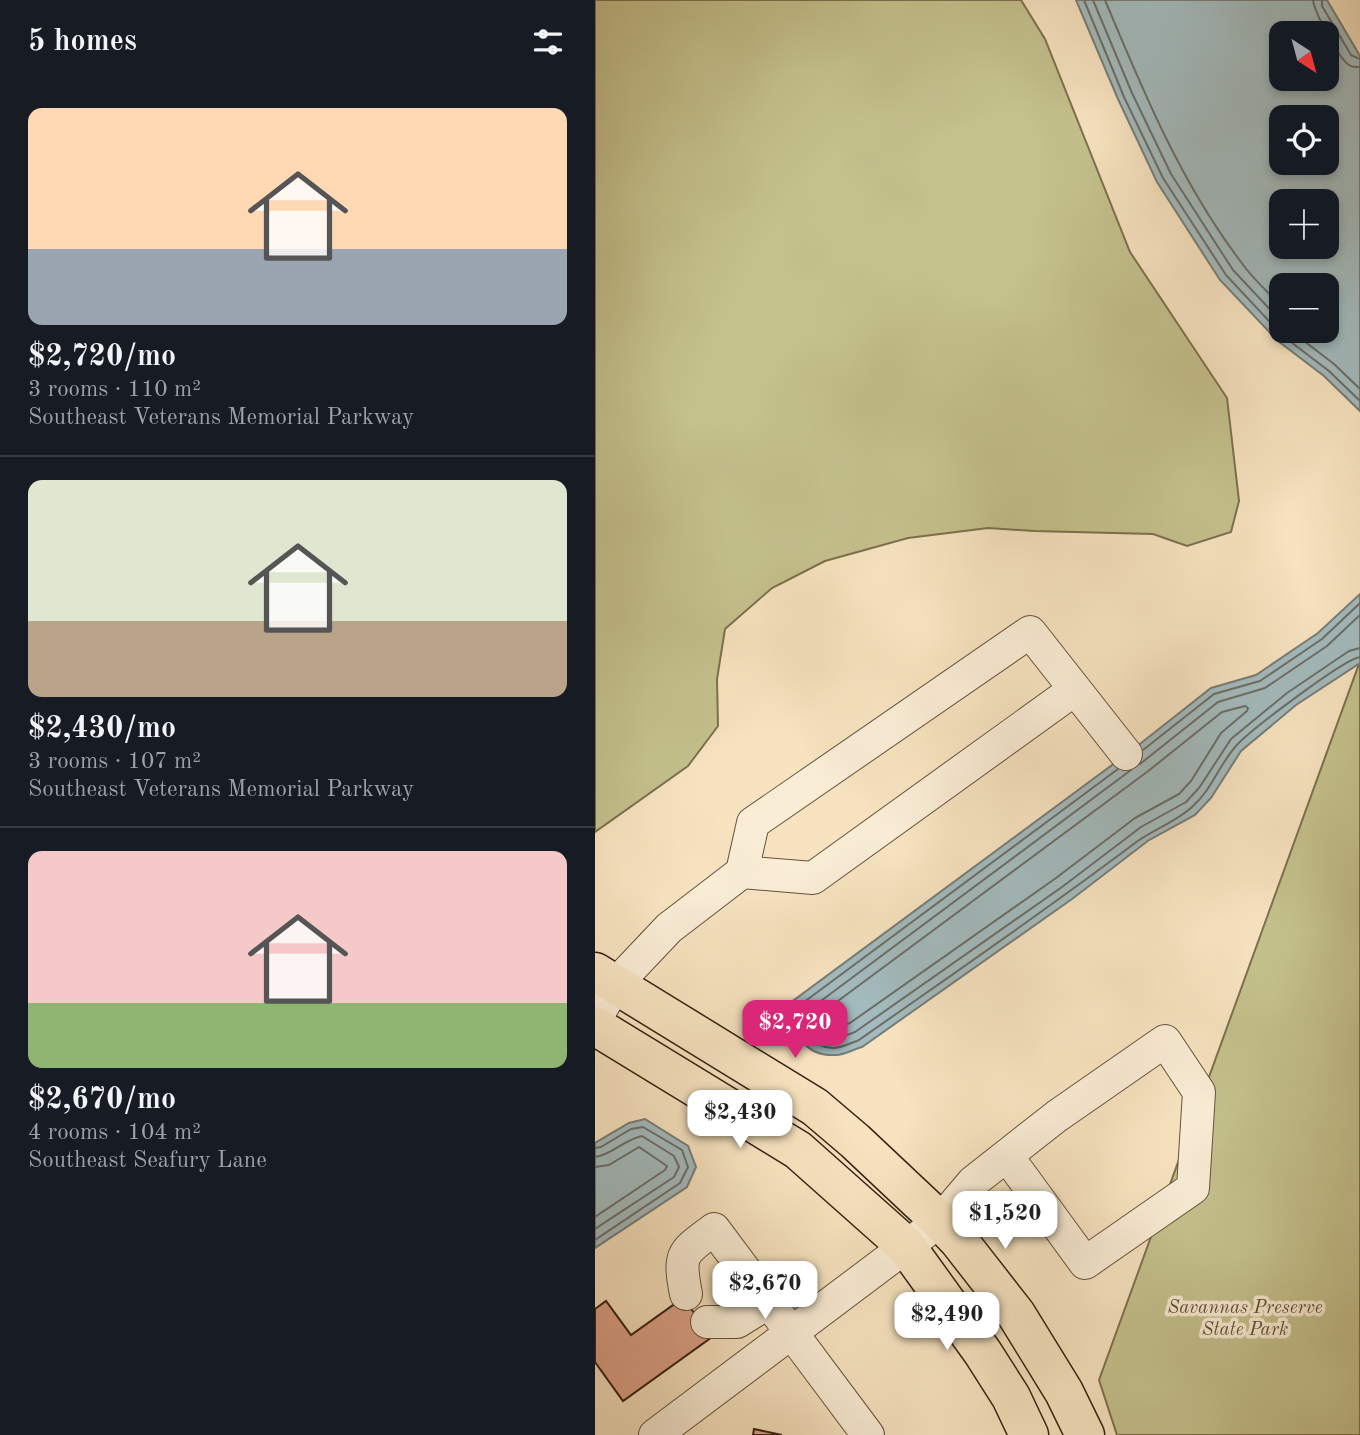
<!DOCTYPE html>
<meta charset="utf-8">
<style>
:root{--surface:#171b24;--page:#242831;--text:#f1f3f6;--muted:#9ea1a6;--line:#363941;--accent:#db2777}
body{margin:0;font-family:"Old Standard TT",serif;background:var(--page);color:var(--text);height:100vh;display:flex;flex-direction:column;font-size:26px;white-space:nowrap}
*{box-sizing:border-box;margin:0}
p{font-size:23px;color:var(--muted)}
.icon{flex:none;width:38px;height:38px;fill:none;stroke:currentColor;stroke-width:2;stroke-linecap:round;stroke-linejoin:round}
.map{position:relative;flex:1;overflow:hidden}
.drawer{display:flex;flex-direction:column;background:var(--surface);width:595px}
.drawer>*{flex:none}
.needle{width:46px;rotate:144deg}
.fabs{position:absolute;left:674px;top:21px;display:grid;gap:14px}
.fabs a{display:grid;place-items:center;width:70px;height:70px;border-radius:14px;background:var(--surface);box-shadow:0 4px 10px #0003;font-size:35px}
.price{position:absolute;translate:-50% -60px;padding:0 16px;border-radius:14px;background:#fff;color:#222;font-size:23px;line-height:46px;filter:drop-shadow(0 2px 4px #0008)}
.price::after{content:'';position:absolute;left:50%;top:42px;width:21px;height:16px;margin-left:-10px;background:inherit;clip-path:polygon(0 0,100% 0,50% 100%)}
.price.active{background:var(--accent);color:#fff}
ul{padding:0;list-style:none}
li{display:grid;align-content:center;gap:14px;height:371px;padding:0 28px}
li+li{border-top:2px solid var(--line)}
li span{display:grid;place-items:center;height:217px;border-radius:14px;color:#555}
li>.icon{margin-inline-start:auto}
span .icon{width:126px;height:126px;fill:#fffc;stroke-width:1}
li b{font-size:30px}
h2{display:flex;justify-content:space-between;align-items:center;height:84px;padding:0 28px;font-size:30px}
main{display:flex;flex:1;min-height:0}
.map>svg:first-child{display:block}
.green{fill:#c4c18d;stroke:#7c704e;stroke-width:2}
.water{fill:#a3bbbe;stroke:#777d78;stroke-width:2;fill-rule:evenodd}
.lines{fill:none;stroke-linecap:round;stroke-linejoin:round}
.shore{stroke:#6c6d67;stroke-width:2}
.building{fill:#dda288;stroke:#351f10;stroke-width:2}
.minor-casing{stroke:#66503c;stroke-width:34}
.major-casing{stroke:#351f10;stroke-width:41}
.minor{stroke:#faedd6;stroke-width:32}
.major{stroke:#f7e3c0;stroke-width:38}
.labels{text-anchor:middle;stroke-width:7;stroke-linejoin:round;paint-order:stroke}
.park-label{font-size:19px;font-style:italic;fill:#605036;stroke:#faedd6}
</style>
<main>
<section class="drawer">
<h2>5 homes<svg class="icon" aria-label="filters" viewBox="0 0 24 24"><path d="M4 7h16M4 17h16"/><circle cx="9" cy="7" r="2"/><circle cx="15" cy="17" r="2"/></svg></h2>
<ul>
<li><span style="background:linear-gradient(#ffd9b3 65%,#9aa5b1 0)"><svg class="icon" aria-label="home" viewBox="0 0 24 24"><path d="M3 11l9-7 9 7M6 9v11h12V9"/></svg></span><div><b>$2,720/mo</b><p>3 rooms · 110 m²</p><p>Southeast Veterans Memorial Parkway</p></div></li>
<li><span style="background:linear-gradient(#dfe7d0 65%,#b9a48a 0)"><svg class="icon" aria-label="home" viewBox="0 0 24 24"><path d="M3 11l9-7 9 7M6 9v11h12V9"/></svg></span><div><b>$2,430/mo</b><p>3 rooms · 107 m²</p><p>Southeast Veterans Memorial Parkway</p></div></li>
<li><span style="background:linear-gradient(#f6c9c9 70%,#8fb573 0)"><svg class="icon" aria-label="home" viewBox="0 0 24 24"><path d="M3 11l9-7 9 7M6 9v11h12V9"/></svg></span><div><b>$2,670/mo</b><p>4 rooms · 104 m²</p><p>Southeast Seafury Lane</p></div></li>
</ul>
</section>
<div class="map">
<svg width="765" height="1435" viewBox="0 0 765 1435">
<rect width="100%" height="100%" fill="#f7e3c0"/>
<filter id="stains"><feTurbulence type="fractalNoise" baseFrequency=".00286" numOctaves="4"/><feColorMatrix values="0 0 0 0 .2 0 0 0 0 .09 0 0 0 0 .02 0 0 0 .5 -.17"/></filter>
<radialGradient id="worn" r=".72"><stop offset=".6" stop-color="#630" stop-opacity="0"/><stop offset="1" stop-color="#630" stop-opacity=".3"/></radialGradient>
<g class="green">
<path d="M0,0H426L450,39L535,252L632,398L644,501L636,532L592,546L558,534L439,531L393,528L313,538L230,561L177,588L130,629L122,679L123,726L93,766L0,832Z"/>
<path d="M765,661V1435H522L504,1380Z"/>
</g>
<g class="water">
<path d="M481,0H732L765,56V411L729,376L683,341L625,280L562,182L523,99ZM686,33H732V79H686ZM686,117H732V163H686ZM686,201H732V247H686ZM686,285H732V331H686Z"/>
<path d="M765,594V663L701,705L646,751L616,798L600,815L554,840L477,899L267,1047C259,1049 249,1055 241,1055C209,1057 198,1032 191,1006L536,751L616,688L661,675L723,633Z"/>
<path d="M50,1119L93,1146L101,1167L92,1187L0,1248V1143L34,1123Z"/>
</g>
<g class="lines">
<g class="shore">
<path d="M489,0L529,97L568,178L631,275L688,336L734,371L765,401"/>
<path d="M498,0L537,93L576,174L638,270L686,321"/>
<path d="M510,0C548,91 586,183 646,262C657,278 673,292 686,306"/>
<path d="M718,0C719,11 744,59 754,65C758,68 760,67 765,67"/>
<path d="M727,0V6L756,55L765,59"/>
<path d="M696,331L739,364L765,389"/>
<path d="M650,706L653,708L652,711L626,733L596,781L584,794L540,818L461,878L255,1023C242,1027 234,1031 224,1020V1015L552,772L627,712Z"/>
<path d="M548,750L619,694L665,681L727,639L765,603"/>
<path d="M545,764L623,702L670,688L732,646L765,615"/>
<path d="M523,769L201,1008C198,1029 217,1047 238,1048C246,1048 256,1043 264,1040C355,976 447,913 536,846C554,831 582,822 598,806C617,789 624,765 641,746C654,731 749,659 765,657"/>
<path d="M536,770L211,1012C210,1019 211,1022 216,1028C231,1044 242,1039 260,1032L467,887L546,827L591,802L604,788L636,739L692,693L754,651L765,648"/>
<path d="M0,1148L6,1147L36,1129L48,1127L87,1150L93,1167L85,1183L0,1240"/>
<path d="M0,1157C17,1155 30,1139 47,1136L79,1156L84,1167L79,1177L0,1229"/>
<path d="M0,1167L14,1165L44,1147L72,1166L70,1170L0,1217"/>
</g>
</g>
<g class="building">
<path d="M88,1298L117,1337L28,1401L0,1362V1309L11,1301L36,1335Z"/>
<path d="M159,1429L187,1435H158Z"/>
</g>
<g class="lines">
<defs>
<g id="minor">
<path d="M479,690L218,878L147,872L158,823L435,632L531,754"/>
<path d="M0,1020L21,984L74,928L147,872"/>
<path d="M91,1294C83,1253 87,1253 119,1229L273,1435"/>
<path d="M112,1322H142L174,1302"/>
<path d="M60,1435L345,1221L378,1182L462,1116L570,1041L604,1092L598,1188L490,1263L412,1156"/>
</g>
<g id="major">
<path d="M0,972L220,1107L260,1141L345,1221L364,1241L421,1314L469,1392L490,1435"/>
<path d="M0,1026L203,1150L311,1246L388,1353L416,1397L434,1435"/>
</g>
</defs>
<use href="#minor" class="minor-casing"/>
<use href="#major" class="major-casing"/>
<use href="#minor" class="minor"/>
<use href="#major" class="major"/>
</g>
<g class="labels">
<g class="park-label">
<text x="650" y="1313">Savannas Preserve<tspan x="650" dy="22">State Park</tspan></text>
</g>
</g>
<rect width="100%" height="100%" filter="url(#stains)"/>
<rect width="100%" height="100%" fill="url(#worn)"/>
</svg>
<div class="fabs">
<a><svg class="needle" viewBox="-14 -14 28 28"><path d="M0-13l5 13h-10z" fill="#e53935"/><path d="M0 13l5-13h-10z" fill="#9ea1a6"/></svg></a>
<a><svg class="icon" aria-label="locate" viewBox="0 0 24 24"><circle cx="12" cy="12" r="6"/><path d="M12 2v4M12 18v4M2 12h4M18 12h4"/></svg></a>
<a>+</a>
<a>−</a>
</div>
<b class="price active" style="left:200px;top:1060px">$2,720</b>
<b class="price" style="left:145px;top:1150px">$2,430</b>
<b class="price" style="left:410px;top:1251px">$1,520</b>
<b class="price" style="left:170px;top:1321px">$2,670</b>
<b class="price" style="left:352px;top:1352px">$2,490</b>
</div>
</main>
